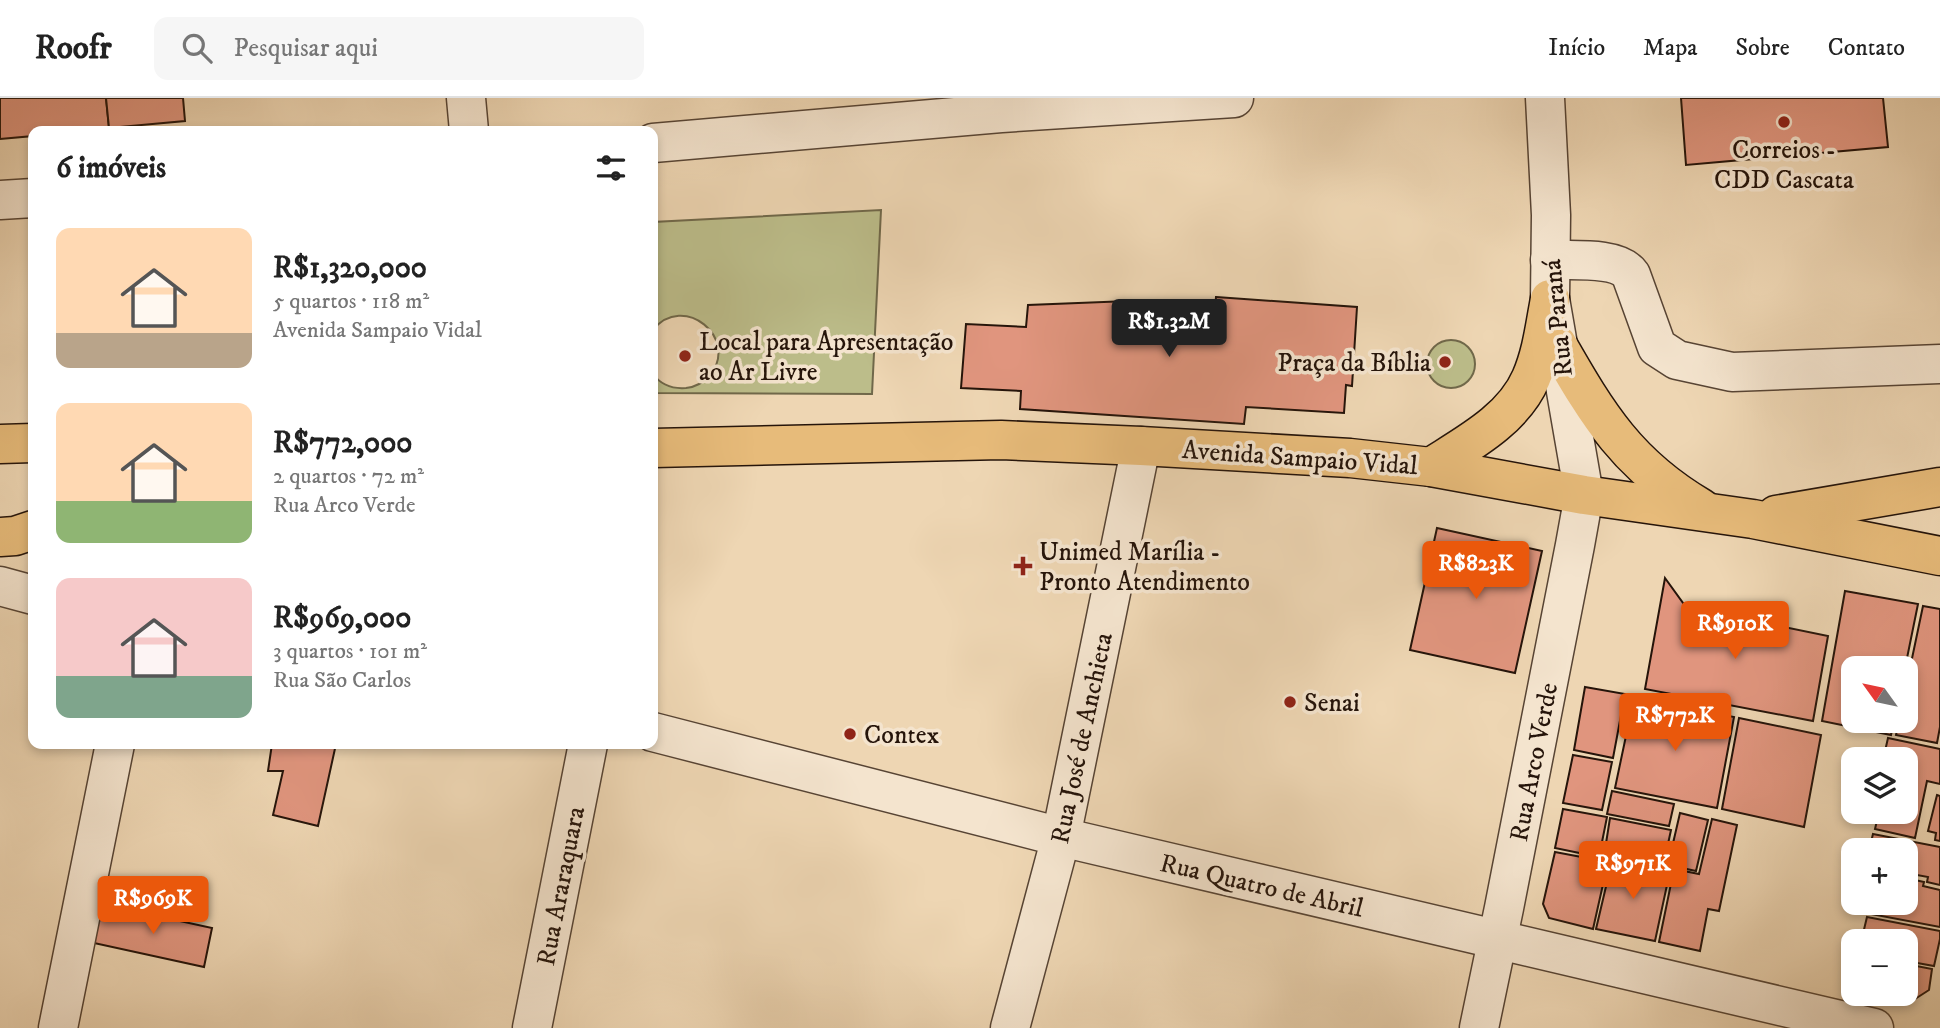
<!DOCTYPE html>
<html lang="pt">
<meta charset="utf-8">
<style>
:root{--surface:#fff;--page:#f6f6f6;--text:#222;--muted:#767676;--line:#e0e0e0;--accent:#ea580c}
body{margin:0;font-family:"IM FELL DW Pica",serif;background:var(--page);color:var(--text);height:100vh;display:flex;flex-direction:column;font-size:26px;white-space:nowrap}
*{box-sizing:border-box;margin:0}
p{font-size:23px;color:var(--muted)}
.icon{flex:none;width:38px;height:38px;fill:none;stroke:currentColor;stroke-width:2;stroke-linecap:round;stroke-linejoin:round}
.map{position:relative;flex:1;overflow:hidden}
.side{position:absolute;left:28px;top:28px;width:630px;height:623px;display:flex;flex-direction:column;background:var(--surface);border-radius:14px;box-shadow:0 4px 10px #0003}
.side>*{flex:none}
.needle{width:46px;rotate:303deg}
.controls{position:absolute;left:1841px;top:558px;display:grid;gap:14px}
.controls a{display:grid;place-items:center;width:77px;height:77px;border-radius:14px;background:var(--surface);box-shadow:0 4px 10px #0003;font-size:35px}
.price{position:absolute;translate:-50% -60px;padding:0 16px;border-radius:7px;background:var(--accent);color:#fff;font-size:23px;line-height:46px;filter:drop-shadow(0 2px 4px #0008)}
.price::after{content:'';position:absolute;left:50%;top:42px;width:21px;height:16px;margin-left:-10px;background:inherit;clip-path:polygon(0 0,100% 0,50% 100%)}
.price.active{background:#222;color:#fff}
ul{padding:0;list-style:none}
li{display:flex;align-items:center;gap:21px;height:175px;padding:0 28px}
li span{display:grid;place-items:center;flex:none;width:196px;height:140px;border-radius:14px;color:#555}
li>.icon{margin-inline-start:auto}
span .icon{width:84px;height:84px;fill:#fffc;stroke-width:1}
li b{font-size:30px}
h2{display:flex;justify-content:space-between;align-items:center;height:84px;padding:0 28px;font-size:30px}
header{display:flex;align-items:center;gap:42px;box-sizing:border-box;height:98px;padding:0 35px;background:var(--surface);border-bottom:2px solid var(--line)}
header strong{font-size:33px}
nav{display:flex;gap:38px;margin-inline-start:auto;font-size:24px}
.search{width:490px;height:63px;background:var(--page);display:flex;align-items:center;gap:18px;box-sizing:border-box;padding:0 24px;border-radius:14px;color:var(--muted);font-size:26px}
.map>svg:first-child{display:block}
.green{fill:#bcbd8a;stroke:#70684a;stroke-width:2}
.building{fill:#e0957e;stroke:#25140a;stroke-width:2}
.lines{fill:none;stroke-linecap:round;stroke-linejoin:round}
.minor-casing{stroke:#574434;stroke-width:41}
.major-casing{stroke:#25140a;stroke-width:41}
.minor{stroke:#f4e4ce;stroke-width:38}
.major{stroke:#e7bb7a;stroke-width:38}
.poi-dot{fill:#8f2418;stroke:#f4e4ce;stroke-width:2.5}
.labels{text-anchor:middle;stroke-width:7;stroke-linejoin:round;paint-order:stroke}
.poi-label{font-size:26px;fill:#25140a;stroke:#f4e4ce;text-anchor:start}
.street-label{font-size:26px;fill:#25140a;stroke:#f4e4ce}
</style>
<header>
<strong>Roofr</strong>
<div class="search"><svg class="icon" aria-label="search" viewBox="0 0 24 24"><circle cx="10" cy="10" r="6"/><path d="M15 15l6 6"/></svg>Pesquisar aqui</div>
<nav><a>Início</a><a>Mapa</a><a>Sobre</a><a>Contato</a></nav>
</header>
<div class="map">
<svg width="1940" height="930" viewBox="0 0 1940 930">
<rect width="100%" height="100%" fill="#eed6b3"/>
<filter id="stains"><feTurbulence type="fractalNoise" baseFrequency=".00286" numOctaves="4"/><feColorMatrix values="0 0 0 0 .2 0 0 0 0 .09 0 0 0 0 .02 0 0 0 .5 -.17"/></filter>
<radialGradient id="worn" r=".72"><stop offset=".6" stop-color="#630" stop-opacity="0"/><stop offset="1" stop-color="#630" stop-opacity=".3"/></radialGradient>
<g class="green">
<path d="M881,112L872,296L653,295V276C661,287 673,291 686,290C696,289 704,284 710,277C740,240 683,194 653,232V124Z"/>
<circle cx="1451" cy="266" r="24"/>
</g>
<g class="building">
<path d="M0,0H106L109,30L80,33H33V38L0,41Z"/>
<path d="M106,0H183L185,23L109,30Z"/>
<path d="M1681,0H1883L1888,49L1686,67Z"/>
<path d="M1216,199L1357,209L1352,288L1346,287L1344,315L1246,309L1244,326L1020,311L1021,293L961,290L966,226L1026,229L1028,207L1129,203L1215,210Z"/>
<path d="M1437,430L1542,453L1515,575L1410,552Z"/>
<path d="M1665,480L1686,509L1828,538L1813,623L1645,591Z"/>
<path d="M1845,493L1918,506L1905,570H1853V623H1894L1891,637L1822,623Z"/>
<path d="M1923,508L1940,511V629L1937,645L1896,637L1899,623H1906V589Z"/>
<path d="M1585,589L1625,596L1613,660L1574,652Z"/>
<path d="M1634,600L1734,619L1717,710L1615,690Z"/>
<path d="M1739,620L1821,637L1804,729L1722,711Z"/>
<path d="M1888,640L1940,651V686L1927,683L1915,740L1875,731L1879,714H1906V662H1883Z"/>
<path d="M272,646H336L318,728L273,717L283,673H268Z"/>
<path d="M1573,657L1612,664L1602,712L1563,705Z"/>
<path d="M1612,693L1674,706L1669,728L1607,716Z"/>
<path d="M1937,697L1940,698V743L1935,742L1936,735L1928,733Z"/>
<path d="M1563,711L1607,719L1599,759L1555,750Z"/>
<path d="M1680,715L1708,722L1696,773L1668,767Z"/>
<path d="M1610,720L1671,732L1663,769L1604,758Z"/>
<path d="M1712,721L1737,727L1719,813L1708,811L1700,853L1659,844L1674,771L1699,776Z"/>
<path d="M1873,736L1940,749V787L1927,784L1928,779L1906,775V752H1869Z"/>
<path d="M1555,754L1608,764L1593,831L1549,820L1543,806Z"/>
<path d="M1612,763L1670,773L1655,843L1596,831Z"/>
<path d="M1906,780L1924,784L1923,788L1940,792V829L1855,813L1857,805H1906Z"/>
<path d="M102,806L212,830L204,869L94,845Z"/>
<path d="M1867,819L1940,833V841L1934,868L1906,863V844H1861Z"/>
<path d="M1906,866L1932,871L1929,892L1915,901L1891,896H1906Z"/>
</g>
<g class="lines">
<defs>
<g id="minor">
<path d="M466,0L469,33"/>
<path d="M653,45L1001,15L1234,0"/>
<path d="M0,102L33,100"/>
<path d="M1550,162C1571,163 1618,158 1631,177L1657,249L1677,262L1732,274L1940,266"/>
<path d="M0,488L33,497"/>
<path d="M653,634L1061,739L1874,930"/>
<path d="M58,930L115,646"/>
<path d="M532,930L588,646"/>
<path d="M1010,930L1061,739L1141,348"/>
<path d="M1479,930L1504,810L1575,447L1584,397L1550,201L1551,117L1545,0"/>
</g>
<g id="major">
<path d="M1557,246C1598,318 1628,367 1701,410"/>
<path d="M0,346L33,345"/>
<path d="M653,350L1001,342L1141,348L1350,360L1431,369L1584,397L1753,421L1940,458"/>
<path d="M1431,369C1467,346 1513,322 1531,280C1542,255 1545,227 1550,201"/>
<path d="M1776,417L1940,389"/>
<path d="M0,439L15,438L33,432"/>
</g>
</defs>
<use href="#minor" class="minor-casing"/>
<use href="#major" class="major-casing"/>
<use href="#minor" class="minor"/>
<use href="#major" class="major"/>
</g>
<g class="poi-dot">
<circle cx="1784" cy="24" r="7"/>
<circle cx="685" cy="258" r="7"/>
<circle cx="1445" cy="264" r="7"/>
<path d="M1019.5 457.5h7v7h7v7h-7v7h-7v-7h-7v-7h7z"/>
<circle cx="1290" cy="604" r="7"/>
<circle cx="850" cy="636" r="7"/>
</g>
<g class="labels">
<g class="poi-label">
<text x="1784" y="60" text-anchor="middle">Correios -<tspan x="1784" dy="30">CDD Cascata</tspan></text>
<text x="699" y="252">Local para Apresentação<tspan x="699" dy="30">ao Ar Livre</tspan></text>
<text x="1431" y="273" text-anchor="end">Praça da Bíblia</text>
<text x="1039" y="462">Unimed Marília -<tspan x="1039" dy="30">Pronto Atendimento</tspan></text>
<text x="1304" y="613">Senai</text>
<text x="864" y="645">Contex</text>
</g>
<g class="street-label">
<text transform="translate(1557 220) rotate(-96)" y="9">Rua Paraná</text>
<text transform="translate(1300 359) rotate(4)" y="9">Avenida Sampaio Vidal</text>
<text transform="translate(1081 640) rotate(-78)" y="9">Rua José de Anchieta</text>
<text transform="translate(1533 664) rotate(-79)" y="9">Rua Arco Verde</text>
<text transform="translate(1262 787) rotate(13)" y="9">Rua Quatro de Abril</text>
<text transform="translate(560 788) rotate(-79)" y="9">Rua Araraquara</text>
</g>
</g>
<rect width="100%" height="100%" filter="url(#stains)"/>
<rect width="100%" height="100%" fill="url(#worn)"/>
</svg>
<div class="controls">
<a><svg class="needle" viewBox="-14 -14 28 28"><path d="M0-13l5 13h-10z" fill="#e53935"/><path d="M0 13l5-13h-10z" fill="#767676"/></svg></a>
<a><svg class="icon" aria-label="layers" viewBox="0 0 24 24"><path d="M12 4l9 5-9 5-9-5zM3 14l9 5 9-5"/></svg></a>
<a>+</a>
<a>−</a>
</div>
<b class="price active" style="left:1169px;top:261px">R$1.32M</b>
<b class="price" style="left:1476px;top:503px">R$823K</b>
<b class="price" style="left:1735px;top:563px">R$910K</b>
<b class="price" style="left:1675px;top:655px">R$772K</b>
<b class="price" style="left:1633px;top:803px">R$971K</b>
<b class="price" style="left:153px;top:838px">R$969K</b>
<section class="side">
<h2>6 imóveis<svg class="icon" aria-label="filters" viewBox="0 0 24 24"><path d="M4 7h16M4 17h16"/><circle cx="9" cy="7" r="2"/><circle cx="15" cy="17" r="2"/></svg></h2>
<ul>
<li><span style="background:linear-gradient(#ffd9b3 75%,#b9a48a 0)"><svg class="icon" aria-label="home" viewBox="0 0 24 24"><path d="M3 11l9-7 9 7M6 9v11h12V9"/></svg></span><div><b>R$1,320,000</b><p>5 quartos · 118 m²</p><p>Avenida Sampaio Vidal</p></div></li>
<li><span style="background:linear-gradient(#ffd9b3 70%,#8fb573 0)"><svg class="icon" aria-label="home" viewBox="0 0 24 24"><path d="M3 11l9-7 9 7M6 9v11h12V9"/></svg></span><div><b>R$772,000</b><p>2 quartos · 72 m²</p><p>Rua Arco Verde</p></div></li>
<li><span style="background:linear-gradient(#f6c9c9 70%,#7fa58c 0)"><svg class="icon" aria-label="home" viewBox="0 0 24 24"><path d="M3 11l9-7 9 7M6 9v11h12V9"/></svg></span><div><b>R$969,000</b><p>3 quartos · 101 m²</p><p>Rua São Carlos</p></div></li>
</ul>
</section>
</div>
